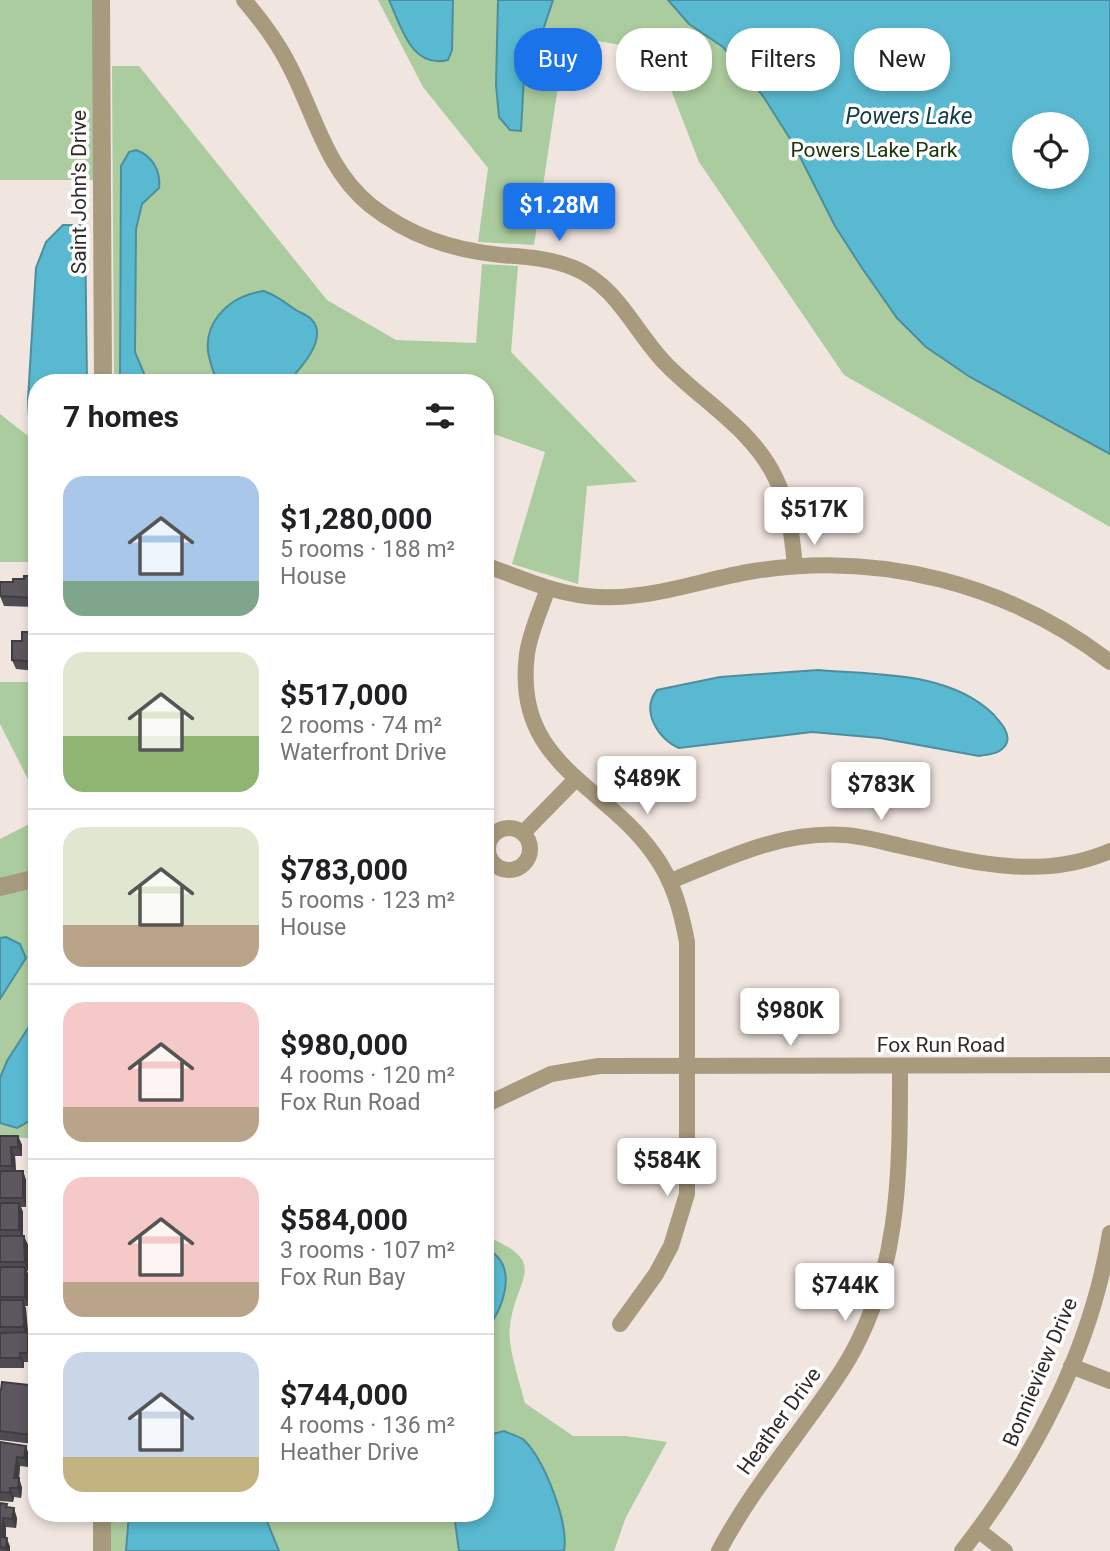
<!DOCTYPE html>
<meta charset="utf-8">
<style>
:root{--surface:#fff;--page:#f2f2f2;--text:#202124;--muted:#757577;--line:#e0e0e0;--accent:#1a73e8}
body{margin:0;font-family:Roboto,sans-serif;background:var(--page);color:var(--text);height:100vh;display:flex;flex-direction:column;font-size:26px;white-space:nowrap}
*{box-sizing:border-box;margin:0}
p{font-size:23px;color:var(--muted)}
.icon{flex:none;width:38px;height:38px;fill:none;stroke:currentColor;stroke-width:2;stroke-linecap:round;stroke-linejoin:round}
.map{position:relative;flex:1;overflow:hidden}
.side{position:absolute;left:28px;top:374px;width:466px;height:1148px;display:flex;flex-direction:column;background:var(--surface);border-radius:28px;box-shadow:0 4px 10px #0003}
.side>*{flex:none}
.hud{position:absolute;left:514px;top:28px;width:490px;height:63px;display:flex;gap:14px}
.tools{position:absolute;left:1012px;top:112px;display:grid;gap:14px}
.tools a{display:grid;place-items:center;width:77px;height:77px;border-radius:50%;background:var(--surface);box-shadow:0 4px 10px #0003;font-size:35px}
.price{position:absolute;translate:-50% -60px;padding:0 16px;border-radius:7px;background:#fff;color:#222;font-size:23px;line-height:46px;filter:drop-shadow(0 2px 4px #0008)}
.price::after{content:'';position:absolute;left:50%;top:42px;width:21px;height:16px;margin-left:-10px;background:inherit;clip-path:polygon(0 0,100% 0,50% 100%)}
.price.current{background:var(--accent);color:#fff}
ul{padding:0;list-style:none}
li{display:flex;align-items:center;gap:21px;height:175px;padding:0 35px}
li+li{border-top:2px solid var(--line)}
li span{display:grid;place-items:center;flex:none;width:196px;height:140px;border-radius:21px;color:#555}
li>.icon{margin-inline-start:auto}
span .icon{width:84px;height:84px;fill:#fffc;stroke-width:1}
li b{font-size:30px}
h2{display:flex;justify-content:space-between;align-items:center;height:84px;padding:0 35px;font-size:30px}
.chip{padding:0 24px;border-radius:28px;background:var(--surface);box-shadow:0 4px 10px #0003;font-size:24px;line-height:63px}
.chip.current{background:var(--accent);color:#fff}
.map>svg:first-child{display:block}
.green{fill:#abcc9e;fill-rule:evenodd}
.water{fill:#59b9d0;stroke:#4d8e9e;stroke-width:2;fill-rule:evenodd}
.lines{fill:none;stroke-linecap:round;stroke-linejoin:round}
.minor{stroke:#a79a7d;stroke-width:16}
.tertiary{stroke:#a79a7d;stroke-width:18}
.wall{fill:#4f4b52}
.shaded-wall{fill:#403d42}
.building{fill:#5c575f;stroke:#403d42;stroke-width:2}
.labels{text-anchor:middle;stroke-width:7;stroke-linejoin:round;paint-order:stroke}
.park-label{font-size:21px;fill:#1a360b;stroke:#fff}
.street-label{font-size:21px;fill:#302b29;stroke:#fff}
.water-label{font-size:23px;font-style:italic;fill:#103d47;stroke:#fff}
</style>
<div class="map">
<svg width="1110" height="1551" viewBox="0 0 1110 1551">
<rect width="100%" height="100%" fill="#f1e5e0"/>
<g class="green">
<path d="M0,0H101L102,180H0Z"/>
<path d="M378,0H1110V527L844,375L699,162L656,51L597,41L562,60L534,245L478,242L488,168L423,87ZM1024,124H1076V177H1024Z"/>
<path d="M112,66H139L327,300L396,340L476,343L482,264L518,266L511,352L637,482L587,486L578,584L512,564L545,452L485,431V383H114Z"/>
<path d="M0,414L37,443V562H0Z"/>
<path d="M0,682H37V797L0,724Z"/>
<path d="M37,820V1138H0V839Z"/>
<path d="M485,1236C552,1263 515,1277 510,1327C507,1346 520,1383 525,1403L573,1436H626L667,1442L626,1517L614,1551H102V1514H485Z"/>
</g>
<g class="water">
<path d="M389,0H453L452,50L448,60C411,69 401,26 389,0Z"/>
<path d="M498,0H553L543,30L525,60L521,131L510,130L499,117L496,85Z"/>
<path d="M668,0H1110V454L970,377L926,347L897,318L862,268L835,226L794,145L763,96L723,47L689,24ZM1024,124H1076V177H1024Z"/>
<path d="M136,150C153,156 161,172 159,188L142,204L136,229L135,352L148,383H120L121,166L129,152Z"/>
<path d="M63,225H85L87,383H37V430L29,417L28,399L36,268L46,242Z"/>
<path d="M264,291C277,296 283,301 293,308C299,313 307,314 312,320C329,339 299,370 287,383H221C215,378 213,372 211,364C198,326 227,296 264,291Z"/>
<path d="M818,670C876,675 949,671 993,714C1000,722 1010,732 1007,742C1003,754 989,754 979,756L880,738L812,732L679,748C659,740 640,711 657,690L720,677Z"/>
<path d="M6,937L20,944L26,958L0,999V938Z"/>
<path d="M37,1014V1117L17,1128L0,1123V1078L7,1061Z"/>
<path d="M485,1248C521,1265 503,1309 485,1332Z"/>
<path d="M504,1431C510,1434 519,1436 524,1440C545,1461 569,1523 564,1551H459L454,1514H485V1436Z"/>
<path d="M129,1514H264L279,1551H126Z"/>
</g>
<g class="lines">
<g class="minor">
<path d="M244,0C261,20 277,41 289,65C315,114 325,168 370,205C409,236 452,250 501,255C527,257 549,258 574,268C616,285 634,330 664,362C701,401 753,429 776,479C789,506 792,536 795,566"/>
<path d="M485,565C518,577 551,592 586,596C644,603 698,580 754,571C880,551 1009,584 1110,662"/>
<path d="M548,588C541,609 530,632 527,654C513,764 602,782 653,853C673,880 681,910 687,942V1194L671,1246L656,1274L620,1324"/>
<circle cx="509" cy="849" r="21"/>
<path d="M523,833L575,780"/>
<path d="M671,881C727,858 781,831 844,835C863,836 883,842 901,846C971,862 1041,881 1110,851"/>
<path d="M485,1105L551,1074L599,1066L1110,1065"/>
<path d="M1071,1366L1110,1381"/>
<path d="M978,1530L1005,1551"/>
<path d="M719,1551C753,1486 802,1432 842,1370C901,1278 900,1171 900,1066"/>
<path d="M962,1551C1034,1459 1091,1350 1110,1233"/>
</g>
<g class="tertiary">
<path d="M101,0L103,383"/>
<path d="M0,887L37,878"/>
<path d="M102,1551V1514"/>
</g>
</g>
<g class="wall">
<path d="M37,576V607L4,606L0,596L13,582Z"/>
<path d="M37,632V671L16,669L12,660L22,641Z"/>
<path d="M0,1136H18L22,1145V1156H15L16,1171H23L26,1180V1207H21L23,1212V1236L28,1245V1271H27L29,1276V1306H25L26,1309L27,1332L31,1341V1362H24V1368H0Z"/>
<path d="M37,1386V1440L34,1439L33,1444L0,1440V1390Z"/>
<path d="M0,1442L29,1455L28,1467L20,1466L19,1478L22,1488L21,1498L14,1497L13,1502L0,1501Z"/>
<path d="M0,1503L8,1508L17,1518L16,1528L6,1527V1538L10,1547V1551H0Z"/>
</g>
<g class="shaded-wall">
<path d="M18,1136L22,1145V1156L18,1147Z"/>
<path d="M11,1147L15,1156L16,1175L12,1166Z"/>
<path d="M23,1171L26,1180V1207L23,1198Z"/>
<path d="M19,1203L23,1212V1239L19,1230Z"/>
<path d="M24,1236L28,1245V1271L25,1262Z"/>
<path d="M25,1267L29,1276V1306L25,1297Z"/>
<path d="M23,1300L26,1309L28,1330L26,1336L23,1327Z"/>
<path d="M28,1332L31,1341V1362L28,1353Z"/>
<path d="M20,1353L24,1362V1368L20,1358Z"/>
<path d="M34,1405L37,1414L35,1431L32,1422Z"/>
<path d="M31,1430L34,1439L33,1444L30,1435Z"/>
<path d="M26,1446L29,1455L28,1467L24,1458Z"/>
<path d="M17,1457L20,1466L19,1478L22,1488L21,1498L14,1478Z"/>
<path d="M10,1488L14,1497L13,1502L10,1493Z"/>
<path d="M14,1508L17,1518L16,1528L12,1519Z"/>
<path d="M3,1518L6,1527V1546L2,1537Z"/>
<path d="M7,1538L10,1547V1551H7L6,1548Z"/>
</g>
<g class="building">
<path d="M24,576H37L36,598L0,596V582H13V579H24Z"/>
<path d="M22,632H37V662L12,660V641H22Z"/>
<path d="M0,1136H18V1147H11L12,1166H0Z"/>
<rect x="0" y="1171" width="23" height="27"/>
<rect x="0" y="1203" width="19" height="27"/>
<path d="M0,1236H24L25,1262H0Z"/>
<rect x="0" y="1267" width="25" height="30"/>
<path d="M0,1300H23L24,1321L23,1327H0Z"/>
<path d="M28,1332V1353H20V1358H0V1333Z"/>
<path d="M2,1382L37,1386V1406L34,1405L32,1422H37V1431L31,1430L30,1435L0,1431V1390H1Z"/>
<path d="M0,1442L26,1446L24,1458L17,1457L14,1478H19L18,1488H10V1493L0,1492Z"/>
<path d="M0,1503L7,1504L6,1507L14,1508L12,1519L3,1518L2,1537L7,1538L6,1548L0,1547Z"/>
</g>
<g class="labels">
<g class="park-label">
<text x="874" y="157">Powers Lake Park</text>
</g>
<g class="street-label">
<text transform="translate(79 192) rotate(-90)" y="7">Saint John's Drive</text>
<text x="941" y="1052">Fox Run Road</text>
<text transform="translate(1040 1372) rotate(-67)" y="7">Bonnieview Drive</text>
<text transform="translate(779 1421) rotate(-54)" y="7">Heather Drive</text>
</g>
<g class="water-label">
<text x="909" y="124">Powers Lake</text>
</g>
</g>
</svg>
<div class="tools">
<a><svg class="icon" aria-label="locate" viewBox="0 0 24 24"><circle cx="12" cy="12" r="6"/><path d="M12 2v4M12 18v4M2 12h4M18 12h4"/></svg></a>
</div>
<b class="price current" style="left:559px;top:243px">$1.28M</b>
<b class="price" style="left:814px;top:547px">$517K</b>
<b class="price" style="left:647px;top:816px">$489K</b>
<b class="price" style="left:881px;top:822px">$783K</b>
<b class="price" style="left:790px;top:1048px">$980K</b>
<b class="price" style="left:667px;top:1198px">$584K</b>
<b class="price" style="left:845px;top:1323px">$744K</b>
<div class="hud">
<a class="chip current">Buy</a>
<a class="chip">Rent</a>
<a class="chip">Filters</a>
<a class="chip">New</a>
</div>
<section class="side">
<h2>7 homes<svg class="icon" aria-label="filters" viewBox="0 0 24 24"><path d="M4 7h16M4 17h16"/><circle cx="9" cy="7" r="2"/><circle cx="15" cy="17" r="2"/></svg></h2>
<ul>
<li><span style="background:linear-gradient(#a9c7e8 75%,#7fa58c 0)"><svg class="icon" aria-label="home" viewBox="0 0 24 24"><path d="M3 11l9-7 9 7M6 9v11h12V9"/></svg></span><div><b>$1,280,000</b><p>5 rooms · 188 m²</p><p>House</p></div></li>
<li><span style="background:linear-gradient(#dfe7d0 60%,#8fb573 0)"><svg class="icon" aria-label="home" viewBox="0 0 24 24"><path d="M3 11l9-7 9 7M6 9v11h12V9"/></svg></span><div><b>$517,000</b><p>2 rooms · 74 m²</p><p>Waterfront Drive</p></div></li>
<li><span style="background:linear-gradient(#dfe7d0 70%,#b9a48a 0)"><svg class="icon" aria-label="home" viewBox="0 0 24 24"><path d="M3 11l9-7 9 7M6 9v11h12V9"/></svg></span><div><b>$783,000</b><p>5 rooms · 123 m²</p><p>House</p></div></li>
<li><span style="background:linear-gradient(#f6c9c9 75%,#b9a48a 0)"><svg class="icon" aria-label="home" viewBox="0 0 24 24"><path d="M3 11l9-7 9 7M6 9v11h12V9"/></svg></span><div><b>$980,000</b><p>4 rooms · 120 m²</p><p>Fox Run Road</p></div></li>
<li><span style="background:linear-gradient(#f6c9c9 75%,#b9a48a 0)"><svg class="icon" aria-label="home" viewBox="0 0 24 24"><path d="M3 11l9-7 9 7M6 9v11h12V9"/></svg></span><div><b>$584,000</b><p>3 rooms · 107 m²</p><p>Fox Run Bay</p></div></li>
<li><span style="background:linear-gradient(#c9d6e8 75%,#c2b280 0)"><svg class="icon" aria-label="home" viewBox="0 0 24 24"><path d="M3 11l9-7 9 7M6 9v11h12V9"/></svg></span><div><b>$744,000</b><p>4 rooms · 136 m²</p><p>Heather Drive</p></div></li>
</ul>
</section>
</div>
